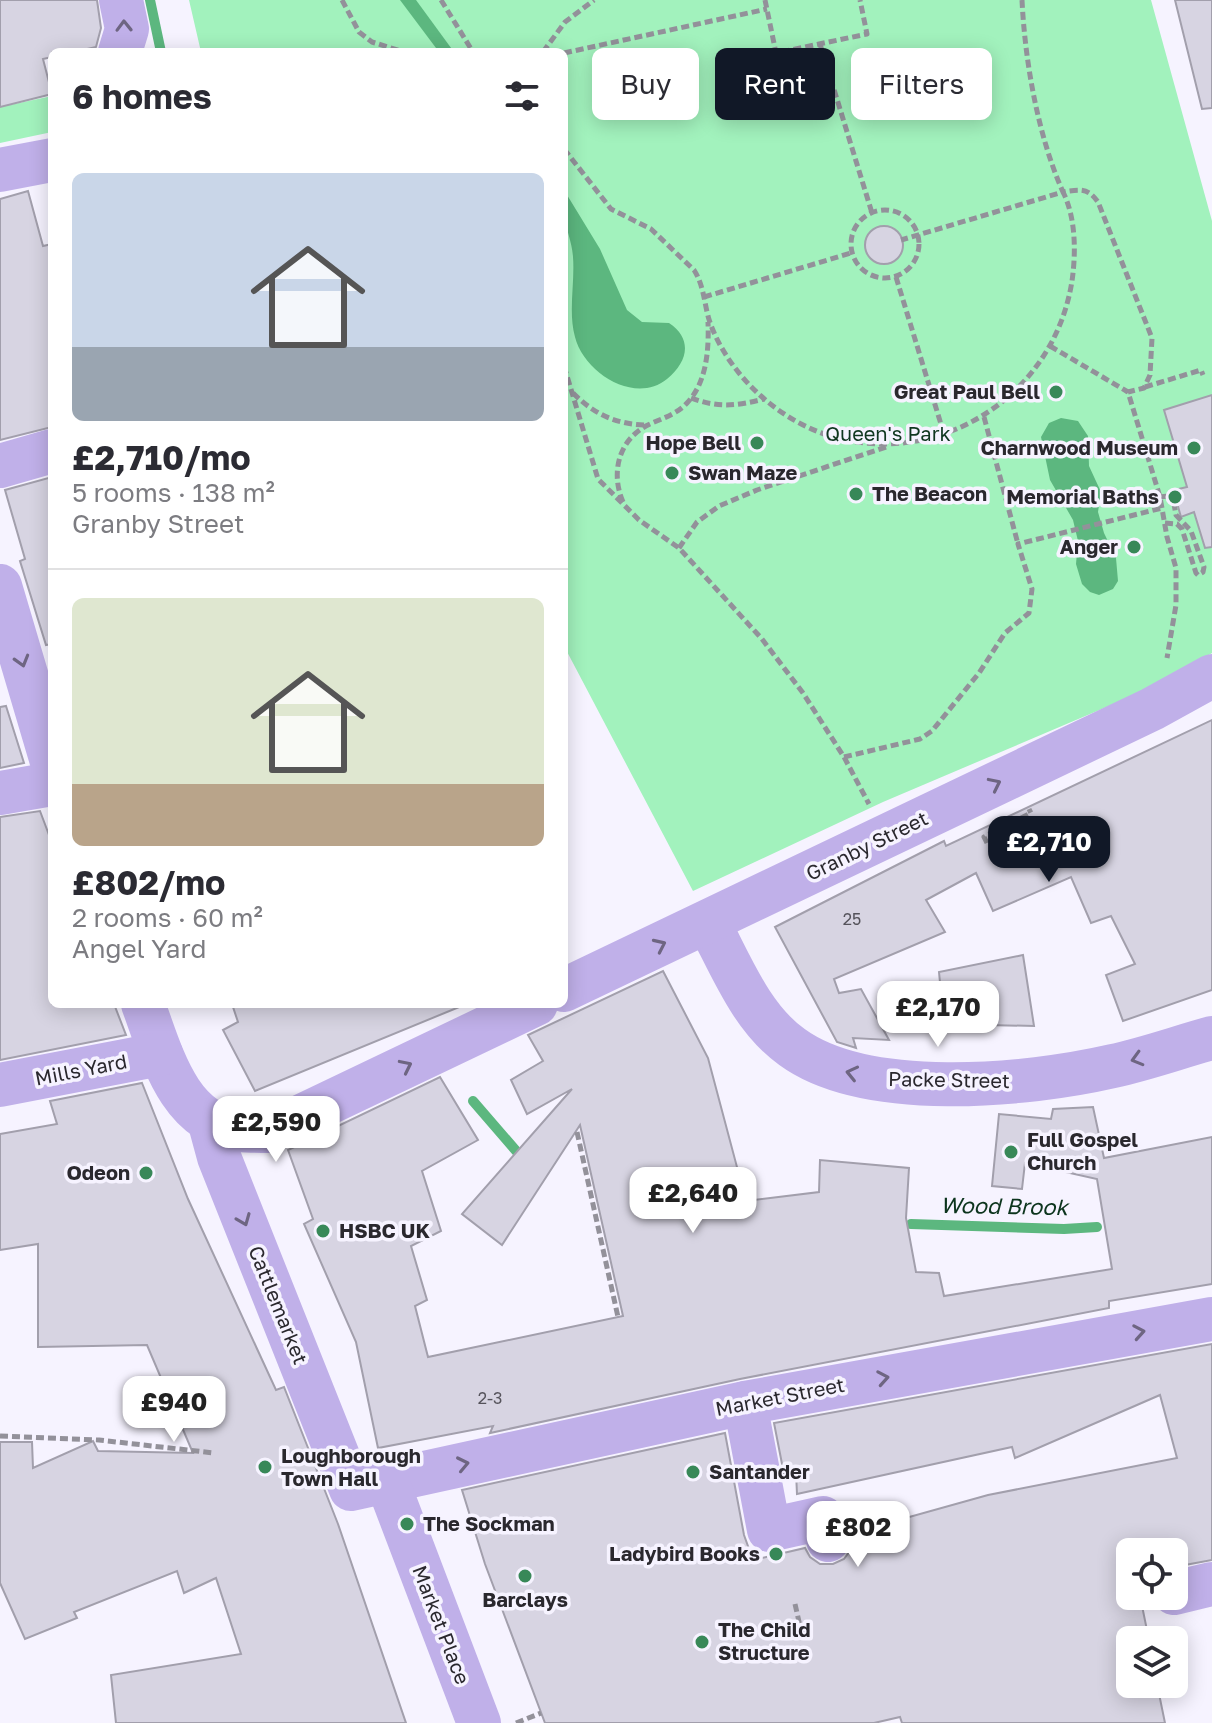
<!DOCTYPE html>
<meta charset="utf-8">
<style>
:root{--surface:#fff;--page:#f7f7f7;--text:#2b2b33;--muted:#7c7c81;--line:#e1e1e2;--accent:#111827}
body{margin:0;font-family:"Golos Text",sans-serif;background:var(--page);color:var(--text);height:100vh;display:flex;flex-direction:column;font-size:30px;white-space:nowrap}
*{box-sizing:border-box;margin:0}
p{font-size:26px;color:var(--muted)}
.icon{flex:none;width:44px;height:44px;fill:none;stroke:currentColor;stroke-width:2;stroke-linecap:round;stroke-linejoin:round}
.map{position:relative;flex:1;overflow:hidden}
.drawer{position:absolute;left:48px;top:48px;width:520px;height:960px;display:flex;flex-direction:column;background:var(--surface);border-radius:12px;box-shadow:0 4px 20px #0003}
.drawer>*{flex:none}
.top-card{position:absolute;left:592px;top:48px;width:500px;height:72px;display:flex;gap:16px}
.fabs{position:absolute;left:1116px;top:1538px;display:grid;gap:16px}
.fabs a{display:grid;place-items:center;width:72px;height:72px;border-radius:12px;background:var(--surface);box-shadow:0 4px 20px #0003;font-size:40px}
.price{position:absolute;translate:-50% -68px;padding:0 18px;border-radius:16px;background:#fff;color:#222;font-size:26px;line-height:52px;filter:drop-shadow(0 2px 4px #0008)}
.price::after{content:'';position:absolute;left:50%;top:48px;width:24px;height:18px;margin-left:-12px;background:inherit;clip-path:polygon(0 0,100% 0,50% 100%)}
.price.selected{background:var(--accent);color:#fff}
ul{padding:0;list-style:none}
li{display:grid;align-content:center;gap:16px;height:424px;padding:0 24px}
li+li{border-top:2px solid var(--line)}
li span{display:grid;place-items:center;height:248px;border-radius:12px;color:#555}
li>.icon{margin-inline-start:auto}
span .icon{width:144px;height:144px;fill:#fffc;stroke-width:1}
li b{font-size:34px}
h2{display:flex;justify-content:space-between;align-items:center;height:96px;padding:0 24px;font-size:34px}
.chip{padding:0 28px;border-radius:12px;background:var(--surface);box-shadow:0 4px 20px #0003;font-size:28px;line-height:72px}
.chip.selected{background:var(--accent);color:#fff}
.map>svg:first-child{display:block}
.green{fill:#a2f2bd}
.water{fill:#5cb77f}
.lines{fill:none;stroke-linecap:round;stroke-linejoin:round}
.stream{stroke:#5cb77f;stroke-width:10}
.building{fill:#d7d4e2;stroke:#a29fac;stroke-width:2}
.path{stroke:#93919a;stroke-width:5;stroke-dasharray:8 4;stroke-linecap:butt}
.minor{stroke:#c0b0e9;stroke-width:44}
.oneway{stroke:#6e6582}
.poi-dot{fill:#388858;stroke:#f6f3ff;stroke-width:3}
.labels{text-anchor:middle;stroke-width:7;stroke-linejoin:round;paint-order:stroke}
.number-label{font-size:16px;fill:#55535b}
.poi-label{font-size:20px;font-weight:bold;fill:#2a282e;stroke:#f6f3ff;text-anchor:start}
.park-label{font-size:20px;fill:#103720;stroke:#f6f3ff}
.street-label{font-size:20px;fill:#2a282e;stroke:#f6f3ff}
.water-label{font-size:22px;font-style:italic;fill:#0c341d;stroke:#f6f3ff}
</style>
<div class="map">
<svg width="1212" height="1723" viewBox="0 0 1212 1723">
<rect width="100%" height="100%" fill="#f6f3ff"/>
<g class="green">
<path d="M189,0H1151L1212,221V653L1163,683L883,802L693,891L564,646V52H201Z"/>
<path d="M52,96V132L0,143V107Z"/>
</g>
<g class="water">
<path d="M400,0H416L454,52H439Z"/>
<path d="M564,190L600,249L627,310L642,322L669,323C693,339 688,362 667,379C635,405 584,373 575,337C568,312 575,283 573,257C572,242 566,229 564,215C563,207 564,198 564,190Z"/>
<path d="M1061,418L1078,421L1088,436L1089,466L1101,492L1098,512L1104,533L1116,558L1118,581L1113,589L1099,595L1090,592L1082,584L1076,564L1078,541L1073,520L1050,480L1041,437L1049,423Z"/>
</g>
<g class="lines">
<g class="stream">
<path d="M150,0L161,52"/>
<path d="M473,1101L524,1160"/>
<path d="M911,1224L1064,1229L1097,1227"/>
</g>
</g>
<g class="building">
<path d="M0,0H97L101,28L96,47L74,52H52V57L43,59L52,94L0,107Z"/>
<path d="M1175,0H1212V108L1202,109Z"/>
<path d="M28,191L43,246L52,244V427L0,440V199Z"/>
<circle cx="884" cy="245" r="19"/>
<path d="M1212,395V547L1205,548L1194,512L1181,517L1177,503L1174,490L1187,487L1164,410Z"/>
<path d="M52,477V644L46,645L20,561L25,559L5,490Z"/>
<path d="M6,706L24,763L0,768V707Z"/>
<path d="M1212,720V990L1123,1021L1106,975L1135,964L1111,916L1091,923L1071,877L993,911L976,873L926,900L945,932L834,979L839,993L861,989L889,1040L853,1038L856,1048L837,1042L775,927L944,841L946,846Z"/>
<path d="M40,811L52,843V1004H114L126,1035L0,1060V817Z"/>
<path d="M1023,955L1034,1026L944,1024L939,972Z"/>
<path d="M663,971L708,1058L746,1201L819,1192L820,1160L909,1168L906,1218L916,1272L939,1273L944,1296L1112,1269L1097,1179L1025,1163L1022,1189L992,1186L999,1114L1051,1119L1053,1109L1093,1107L1104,1158L1212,1137V1284L1109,1301V1308L740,1379L490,1433L493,1426L378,1448L356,1342L304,1224L313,1219L288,1150L440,1077L478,1140L422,1171L441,1231L411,1246L427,1300L415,1306L428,1357L623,1316L580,1125L502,1245L462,1214L572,1089L527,1114L511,1080L543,1061L528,1035Z"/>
<path d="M232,1004H464V1005L255,1091L223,1030L238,1022Z"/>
<path d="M142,1083L188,1199L276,1390L284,1387L338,1524L406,1723H116L111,1675L241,1654L216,1578L184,1593L177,1571L74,1612L77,1618L25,1639L0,1583V1442H32L33,1468L93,1441L98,1451L193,1453L147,1345L38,1347V1244L0,1250V1134L57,1124L50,1101Z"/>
<path d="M1212,1344V1560L1174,1567V1552H1130V1596H1140L1149,1640H1130V1684H1157L1165,1723H902L900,1717L874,1723H545L485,1564L462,1490L725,1433L744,1535L753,1560L805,1548L810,1557L820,1564H833L844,1559L852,1548V1533L988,1495L1177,1458L1160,1395L1015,1458L1012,1447L797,1494L796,1472L784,1474L774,1423Z"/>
</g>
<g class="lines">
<g class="path">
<path d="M342,0L359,32L372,42L404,52"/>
<path d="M441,0L473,52"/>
<path d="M765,0L776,53L867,34L860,0"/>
<path d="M1022,0C1025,62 1038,136 1063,192C1081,189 1088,188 1098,202L1152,338L1150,375L1144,388L1128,392L1160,497L1167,537L1176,568V605L1167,658"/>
<path d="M820,44L872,213"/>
<path d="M543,52L565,22L594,0"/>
<path d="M564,53L767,9"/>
<path d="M564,149L611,209L651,229L694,270C703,284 704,300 708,316C716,345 738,376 761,396C874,498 1049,427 1072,281C1076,253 1076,218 1063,192L901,240"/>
<circle cx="885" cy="244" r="34"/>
<path d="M896,277L944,434"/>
<path d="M704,297L851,253"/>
<path d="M1050,346L1128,392"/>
<path d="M564,366L598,479L639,520L679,548L762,639L803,693L844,757L869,804"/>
<path d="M1145,387L1201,370L1203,375"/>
<path d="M573,393C594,414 615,424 645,425"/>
<path d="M691,398C718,408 736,406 764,399"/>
<path d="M984,417L1018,544"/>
<path d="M1160,497L1168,496L1174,504L1177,503"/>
<path d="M623,502C610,472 619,438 650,424C663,418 677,414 687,403C707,382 709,349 708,322"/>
<path d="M1165,523L1177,524L1182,529L1196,573L1198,575L1203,572L1204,567L1191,531L1176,515L1174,504"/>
<path d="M679,548L697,522L719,506L757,490L889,446"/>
<path d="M844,757L920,739L932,731L979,673L1005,633L1029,613L1032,589L1018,544L1162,508"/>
<path d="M987,843L984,837L1031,813L1029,809"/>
<path d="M577,1132L618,1317"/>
<path d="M0,1436L99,1440L214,1453"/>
<path d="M795,1604L800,1626"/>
<path d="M516,1723L541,1713"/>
</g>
<g class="minor">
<path d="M120,52L127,29L121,0"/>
<path d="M0,170L52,160"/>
<path d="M0,466L52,451"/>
<path d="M0,586L52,762"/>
<path d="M0,793L52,784"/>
<path d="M708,922C731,965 751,1018 792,1047C866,1101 1026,1086 1113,1066C1146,1059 1179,1047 1212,1038"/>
<path d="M564,990L1152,709L1212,676"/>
<path d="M143,1004C161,1052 178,1124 239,1130C249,1131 260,1131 270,1131L536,1004"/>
<path d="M0,1085L161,1054"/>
<path d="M209,1120L219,1157L351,1489L745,1403L1212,1319"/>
<path d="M745,1403L769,1530L823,1518L828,1540"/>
<path d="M387,1481L479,1723"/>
<path d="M1174,1593L1212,1584"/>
</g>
</g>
<defs><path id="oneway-chevron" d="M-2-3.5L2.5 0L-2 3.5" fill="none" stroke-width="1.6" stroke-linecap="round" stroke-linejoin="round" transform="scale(2)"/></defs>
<g class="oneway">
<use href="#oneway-chevron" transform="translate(124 26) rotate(-91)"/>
<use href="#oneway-chevron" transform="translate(22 661) rotate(74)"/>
<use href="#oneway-chevron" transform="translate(995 784) rotate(-26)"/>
<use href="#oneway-chevron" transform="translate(660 945) rotate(-25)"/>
<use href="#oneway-chevron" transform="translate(1137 1059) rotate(164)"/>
<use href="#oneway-chevron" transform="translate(406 1066) rotate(-26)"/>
<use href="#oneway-chevron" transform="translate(852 1073) rotate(-167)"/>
<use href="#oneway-chevron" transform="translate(244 1220) rotate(68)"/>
<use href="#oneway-chevron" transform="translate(1139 1332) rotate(-10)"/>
<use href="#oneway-chevron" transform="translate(883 1378) rotate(-10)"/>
<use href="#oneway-chevron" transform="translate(463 1464) rotate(-12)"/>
</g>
<g class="poi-dot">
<circle cx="1056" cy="392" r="8"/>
<circle cx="757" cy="443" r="8"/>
<circle cx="1194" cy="448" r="8"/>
<circle cx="672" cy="473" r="8"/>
<circle cx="856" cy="494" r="8"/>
<circle cx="1175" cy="497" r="8"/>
<circle cx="1134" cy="547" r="8"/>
<circle cx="1011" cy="1152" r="8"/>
<circle cx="146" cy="1173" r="8"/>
<circle cx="323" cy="1231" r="8"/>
<circle cx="265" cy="1467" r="8"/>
<circle cx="693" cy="1472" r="8"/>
<circle cx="407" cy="1524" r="8"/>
<circle cx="776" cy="1554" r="8"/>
<circle cx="525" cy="1576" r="8"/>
<circle cx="702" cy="1642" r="8"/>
</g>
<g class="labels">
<g class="number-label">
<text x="852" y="925">25</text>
<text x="490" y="1404">2-3</text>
</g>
<g class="poi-label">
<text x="1040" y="399" text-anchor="end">Great Paul Bell</text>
<text x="741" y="450" text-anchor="end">Hope Bell</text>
<text x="1178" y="455" text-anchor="end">Charnwood Museum</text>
<text x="688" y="480">Swan Maze</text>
<text x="872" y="501">The Beacon</text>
<text x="1159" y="504" text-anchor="end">Memorial Baths</text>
<text x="1118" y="554" text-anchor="end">Anger</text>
<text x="1027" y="1147">Full Gospel<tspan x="1027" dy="23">Church</tspan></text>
<text x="130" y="1180" text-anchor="end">Odeon</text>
<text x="339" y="1238">HSBC UK</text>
<text x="281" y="1463">Loughborough<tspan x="281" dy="23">Town Hall</tspan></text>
<text x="709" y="1479">Santander</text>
<text x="423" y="1531">The Sockman</text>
<text x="760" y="1561" text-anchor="end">Ladybird Books</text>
<text x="525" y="1607" text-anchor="middle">Barclays</text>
<text x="718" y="1637">The Child<tspan x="718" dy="23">Structure</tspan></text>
</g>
<g class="park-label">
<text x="888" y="441">Queen's Park</text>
</g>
<g class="street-label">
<text transform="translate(867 846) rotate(-26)" y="7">Granby Street</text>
<text transform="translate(81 1070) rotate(-11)" y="7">Mills Yard</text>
<text transform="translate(949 1080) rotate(1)" y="7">Packe Street</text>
<text transform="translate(278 1305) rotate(68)" y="7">Cattlemarket</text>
<text transform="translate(780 1397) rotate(-11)" y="7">Market Street</text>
<text transform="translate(441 1625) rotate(69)" y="7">Market Place</text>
</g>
<g class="water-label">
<text transform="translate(1004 1206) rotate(1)" y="8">Wood Brook</text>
</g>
</g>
</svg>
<div class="fabs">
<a><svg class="icon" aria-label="locate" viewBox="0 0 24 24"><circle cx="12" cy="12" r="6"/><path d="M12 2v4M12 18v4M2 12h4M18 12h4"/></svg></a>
<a><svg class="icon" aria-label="layers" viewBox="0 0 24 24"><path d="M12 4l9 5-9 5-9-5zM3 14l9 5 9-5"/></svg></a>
</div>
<b class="price selected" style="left:1049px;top:884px">£2,710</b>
<b class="price" style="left:938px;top:1049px">£2,170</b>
<b class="price" style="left:276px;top:1164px">£2,590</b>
<b class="price" style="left:693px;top:1235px">£2,640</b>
<b class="price" style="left:174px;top:1444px">£940</b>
<b class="price" style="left:858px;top:1569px">£802</b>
<div class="top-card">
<a class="chip">Buy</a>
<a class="chip selected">Rent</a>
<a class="chip">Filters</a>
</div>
<section class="drawer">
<h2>6 homes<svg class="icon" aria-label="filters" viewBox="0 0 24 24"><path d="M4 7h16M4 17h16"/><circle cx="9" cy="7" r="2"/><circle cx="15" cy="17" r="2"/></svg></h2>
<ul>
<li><span style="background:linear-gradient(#c9d6e8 70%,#9aa5b1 0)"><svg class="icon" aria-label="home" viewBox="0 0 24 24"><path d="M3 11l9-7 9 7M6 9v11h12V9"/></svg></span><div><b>£2,710/mo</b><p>5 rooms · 138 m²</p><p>Granby Street</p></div></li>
<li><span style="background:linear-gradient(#dfe7d0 75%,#b9a48a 0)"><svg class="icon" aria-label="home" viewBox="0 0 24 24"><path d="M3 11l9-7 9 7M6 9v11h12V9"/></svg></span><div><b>£802/mo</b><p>2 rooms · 60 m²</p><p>Angel Yard</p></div></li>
</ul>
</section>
</div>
